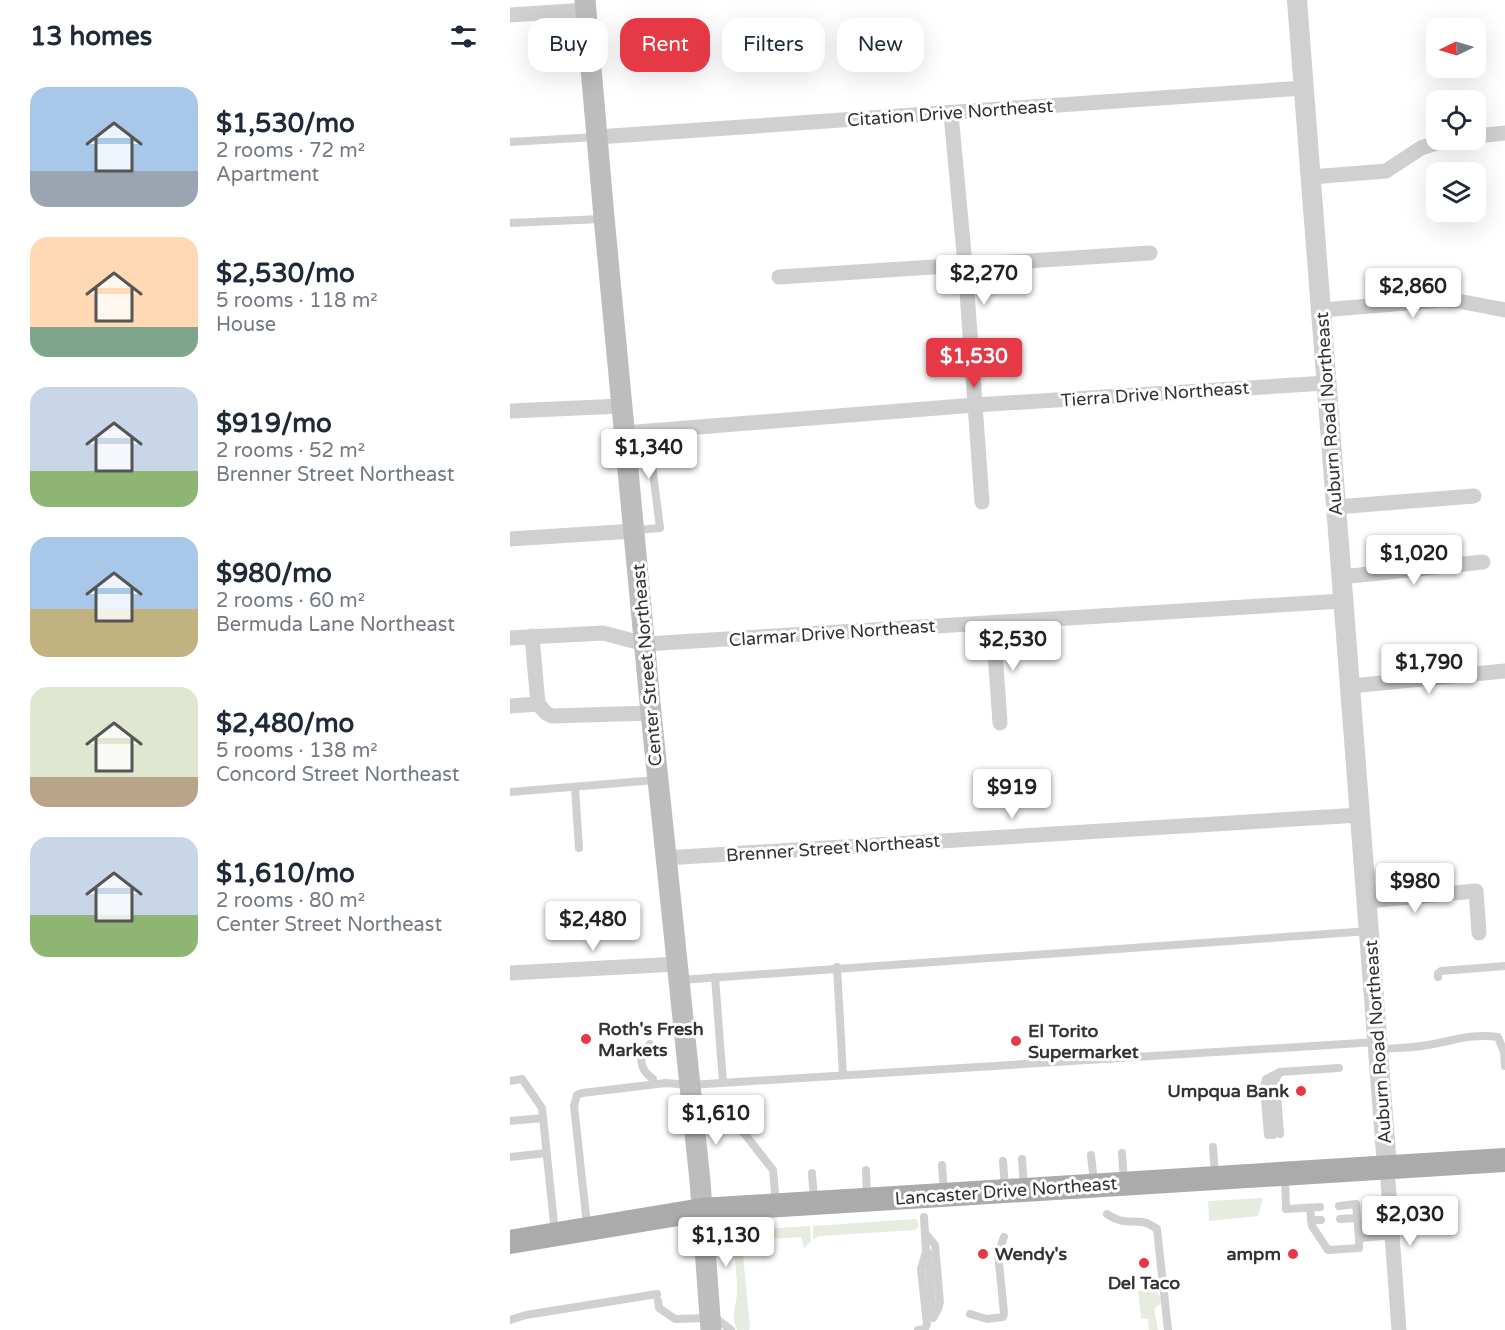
<!DOCTYPE html>
<meta charset="utf-8">
<style>
:root{--surface:#fff;--page:#f2f2f3;--text:#1f2937;--muted:#747a83;--accent:#e63946}
body{margin:0;font-family:"Varela Round",sans-serif;background:var(--page);color:var(--text);height:100vh;display:flex;flex-direction:column;font-size:22px;white-space:nowrap}
*{box-sizing:border-box;margin:0}
p{font-size:20px;color:var(--muted)}
.icon{flex:none;width:33px;height:33px;fill:none;stroke:currentColor;stroke-width:2;stroke-linecap:round;stroke-linejoin:round}
.map{position:relative;flex:1;overflow:hidden}
.drawer{display:flex;flex-direction:column;background:var(--surface);width:510px}
.drawer>*{flex:none}
.guide{position:absolute;left:18px;top:18px;width:570px;height:54px;display:flex;gap:12px}
.needle{width:39px;rotate:265deg}
.tools{position:absolute;left:916px;top:18px;display:grid;gap:12px}
.tools a{display:grid;place-items:center;width:60px;height:60px;border-radius:12px;background:var(--surface);box-shadow:0 6px 24px #0002;font-size:30px}
.price{position:absolute;translate:-50% -51px;padding:0 14px;border-radius:6px;background:#fff;color:#222;font-size:20px;line-height:39px;filter:drop-shadow(0 2px 3px #0008)}
.price::after{content:'';position:absolute;left:50%;top:36px;width:18px;height:14px;margin-left:-9px;background:inherit;clip-path:polygon(0 0,100% 0,50% 100%)}
.price.selected{background:var(--accent);color:#fff}
ul{padding:0;list-style:none}
li{display:flex;align-items:center;gap:18px;height:150px;padding:0 30px}
li span{display:grid;place-items:center;flex:none;width:168px;height:120px;border-radius:18px;color:#555}
li>.icon{margin-inline-start:auto}
span .icon{width:72px;height:72px;fill:#fffc;stroke-width:1}
li b{font-size:26px}
h2{display:flex;justify-content:space-between;align-items:center;height:72px;padding:0 30px;font-size:26px}
.pill{padding:0 21px;border-radius:18px;background:var(--surface);box-shadow:0 6px 24px #0002;font-size:21px;line-height:54px}
.pill.selected{background:var(--accent);color:#fff}
main{display:flex;flex:1;min-height:0}
.map>svg:first-child{display:block}
.green{fill:#e6ecdf}
.lines{fill:none;stroke-linecap:round;stroke-linejoin:round}
.service{stroke:#d0d0d0;stroke-width:8}
.minor{stroke:#d0d0d0;stroke-width:15}
.tertiary{stroke:#d0d0d0;stroke-width:20}
.secondary{stroke:#bdbdbd;stroke-width:21}
.primary{stroke:#ababab;stroke-width:24}
.poi-dot{fill:#e63946;stroke:#fff;stroke-width:2}
.labels{text-anchor:middle;stroke-width:6;stroke-linejoin:round;paint-order:stroke}
.street-label{font-size:18px;fill:#333;stroke:#fff}
.poi-label{font-size:18px;font-weight:bold;fill:#333;stroke:#fff;text-anchor:start}
</style>
<main>
<section class="drawer">
<h2>13 homes<svg class="icon" aria-label="filters" viewBox="0 0 24 24"><path d="M4 7h16M4 17h16"/><circle cx="9" cy="7" r="2"/><circle cx="15" cy="17" r="2"/></svg></h2>
<ul>
<li><span style="background:linear-gradient(#a9c7e8 70%,#9aa5b1 0)"><svg class="icon" aria-label="home" viewBox="0 0 24 24"><path d="M3 11l9-7 9 7M6 9v11h12V9"/></svg></span><div><b>$1,530/mo</b><p>2 rooms · 72 m²</p><p>Apartment</p></div></li>
<li><span style="background:linear-gradient(#ffd9b3 75%,#7fa58c 0)"><svg class="icon" aria-label="home" viewBox="0 0 24 24"><path d="M3 11l9-7 9 7M6 9v11h12V9"/></svg></span><div><b>$2,530/mo</b><p>5 rooms · 118 m²</p><p>House</p></div></li>
<li><span style="background:linear-gradient(#c9d6e8 70%,#8fb573 0)"><svg class="icon" aria-label="home" viewBox="0 0 24 24"><path d="M3 11l9-7 9 7M6 9v11h12V9"/></svg></span><div><b>$919/mo</b><p>2 rooms · 52 m²</p><p>Brenner Street Northeast</p></div></li>
<li><span style="background:linear-gradient(#a9c7e8 60%,#c2b280 0)"><svg class="icon" aria-label="home" viewBox="0 0 24 24"><path d="M3 11l9-7 9 7M6 9v11h12V9"/></svg></span><div><b>$980/mo</b><p>2 rooms · 60 m²</p><p>Bermuda Lane Northeast</p></div></li>
<li><span style="background:linear-gradient(#dfe7d0 75%,#b9a48a 0)"><svg class="icon" aria-label="home" viewBox="0 0 24 24"><path d="M3 11l9-7 9 7M6 9v11h12V9"/></svg></span><div><b>$2,480/mo</b><p>5 rooms · 138 m²</p><p>Concord Street Northeast</p></div></li>
<li><span style="background:linear-gradient(#c9d6e8 65%,#8fb573 0)"><svg class="icon" aria-label="home" viewBox="0 0 24 24"><path d="M3 11l9-7 9 7M6 9v11h12V9"/></svg></span><div><b>$1,610/mo</b><p>2 rooms · 80 m²</p><p>Center Street Northeast</p></div></li>
</ul>
</section>
<div class="map">
<svg width="995" height="1330" viewBox="0 0 995 1330">
<rect width="100%" height="100%" fill="#fff"/>
<g class="green">
<path d="M753,1198L748,1216L699,1221L698,1201Z"/>
<path d="M405,1219L408,1221L409,1226L405,1230L310,1236L303,1239V1226Z"/>
<path d="M300,1226L301,1241L294,1248L291,1237L245,1240L244,1254L233,1256L240,1327L239,1330H228L225,1328L226,1326C221,1318 226,1304 227,1294C228,1276 223,1258 225,1240L231,1237V1232L238,1230Z"/>
<path d="M645,1290L650,1296L651,1303L644,1309L648,1330H639L638,1319L631,1318L628,1291Z"/>
</g>
<g class="lines">
<g class="service">
<path d="M0,142L85,137"/>
<path d="M0,223L91,219"/>
<path d="M119,462L142,465L150,528L127,530"/>
<path d="M65,787L69,848"/>
<path d="M0,792L146,780"/>
<path d="M327,967L333,1075"/>
<path d="M205,977L213,1083"/>
<path d="M928,977V973L931,971L995,966"/>
<path d="M171,980L860,931"/>
<path d="M140,1044C127,1056 129,1069 143,1079"/>
<path d="M870,1049C886,1048 902,1048 918,1045C943,1041 961,1033 988,1037L994,1052L995,1066"/>
<path d="M770,1072L766,1078L770,1134"/>
<path d="M762,1078L759,1086L763,1135"/>
<path d="M0,1081L12,1079L32,1108L45,1233"/>
<path d="M185,1112L215,1109L263,1170L266,1204"/>
<path d="M0,1121L33,1118"/>
<path d="M758,1135L754,1087L756,1079L770,1072L829,1068"/>
<path d="M703,1147L705,1175"/>
<path d="M612,1153L614,1182"/>
<path d="M581,1155L584,1183"/>
<path d="M0,1157L37,1153"/>
<path d="M512,1159L514,1188"/>
<path d="M493,1161L495,1189"/>
<path d="M432,1165L434,1193"/>
<path d="M356,1170L357,1198"/>
<path d="M302,1173L304,1201"/>
<path d="M775,1178L776,1209L810,1207"/>
<path d="M829,1206L846,1204L849,1238L882,1235"/>
<path d="M800,1208L802,1226L818,1250L849,1248V1238"/>
<path d="M597,1214C618,1229 628,1214 647,1229L658,1330"/>
<path d="M830,1219L847,1218"/>
<path d="M801,1220H811"/>
<path d="M77,1225L64,1106L67,1095L72,1093L156,1083L180,1085L866,1042"/>
<path d="M415,1233L425,1245L430,1302L428,1309L423,1318"/>
<path d="M418,1253L423,1316"/>
<path d="M148,1301L149,1308L165,1319L200,1318"/>
<path d="M460,1314L477,1319L493,1317L494,1313L488,1253L494,1237"/>
<path d="M203,1316L221,1330"/>
<path d="M0,1320L16,1315L147,1294"/>
<path d="M408,1330L415,1329L417,1324L411,1269L416,1252L414,1217"/>
</g>
<g class="minor">
<path d="M0,15L76,10"/>
<path d="M441,114L455,264L472,502"/>
<path d="M966,136L995,133"/>
<path d="M87,137L794,88"/>
<path d="M801,177L876,171L911,148L936,140"/>
<path d="M269,277L640,253"/>
<path d="M812,310L932,300L948,301L995,310"/>
<path d="M0,411L112,406"/>
<path d="M114,433L465,405L817,383"/>
<path d="M826,507L964,496"/>
<path d="M0,539L124,531"/>
<path d="M831,577L973,562"/>
<path d="M483,623L490,723"/>
<path d="M22,636L28,704"/>
<path d="M0,638L93,633L135,644L833,601"/>
<path d="M840,686L995,671"/>
<path d="M0,706L28,704L36,713L42,716L141,713"/>
<path d="M155,858L850,815"/>
<path d="M857,901L966,891L969,933"/>
<path d="M0,973L168,964"/>
<path d="M877,1167L889,1330"/>
</g>
<path class="tertiary" d="M787,0L877,1167"/>
<path class="secondary" d="M75,0L94,217L141,713L190,1181L201,1330"/>
<path class="primary" d="M0,1242L192,1210L995,1160"/>
</g>
<g class="poi-dot">
<circle cx="76" cy="1039" r="6"/>
<circle cx="506" cy="1041" r="6"/>
<circle cx="791" cy="1091" r="6"/>
<circle cx="473" cy="1254" r="6"/>
<circle cx="783" cy="1254" r="6"/>
<circle cx="634" cy="1263" r="6"/>
</g>
<g class="labels">
<g class="street-label">
<text transform="translate(440 113) rotate(-4)" y="6">Citation Drive Northeast</text>
<text transform="translate(645 394) rotate(-4)" y="6">Tierra Drive Northeast</text>
<text transform="translate(819 414) rotate(-94)" y="6">Auburn Road Northeast</text>
<text transform="translate(322 633) rotate(-4)" y="6">Clarmar Drive Northeast</text>
<text transform="translate(137 665) rotate(-95)" y="6">Center Street Northeast</text>
<text transform="translate(323 848) rotate(-4)" y="6">Brenner Street Northeast</text>
<text transform="translate(868 1042) rotate(-94)" y="6">Auburn Road Northeast</text>
<text transform="translate(496 1191) rotate(-4)" y="6">Lancaster Drive Northeast</text>
</g>
<g class="poi-label">
<text x="88" y="1035">Roth's Fresh<tspan x="88" dy="21">Markets</tspan></text>
<text x="518" y="1037">El Torito<tspan x="518" dy="21">Supermarket</tspan></text>
<text x="779" y="1097" text-anchor="end">Umpqua Bank</text>
<text x="485" y="1260">Wendy's</text>
<text x="771" y="1260" text-anchor="end">ampm</text>
<text x="634" y="1289" text-anchor="middle">Del Taco</text>
</g>
</g>
</svg>
<div class="tools">
<a><svg class="needle" viewBox="-14 -14 28 28"><path d="M0-13l5 13h-10z" fill="#e53935"/><path d="M0 13l5-13h-10z" fill="#747a83"/></svg></a>
<a><svg class="icon" aria-label="locate" viewBox="0 0 24 24"><circle cx="12" cy="12" r="6"/><path d="M12 2v4M12 18v4M2 12h4M18 12h4"/></svg></a>
<a><svg class="icon" aria-label="layers" viewBox="0 0 24 24"><path d="M12 4l9 5-9 5-9-5zM3 14l9 5 9-5"/></svg></a>
</div>
<b class="price" style="left:474px;top:306px">$2,270</b>
<b class="price" style="left:903px;top:319px">$2,860</b>
<b class="price selected" style="left:464px;top:389px">$1,530</b>
<b class="price" style="left:139px;top:480px">$1,340</b>
<b class="price" style="left:904px;top:586px">$1,020</b>
<b class="price" style="left:503px;top:672px">$2,530</b>
<b class="price" style="left:919px;top:695px">$1,790</b>
<b class="price" style="left:502px;top:820px">$919</b>
<b class="price" style="left:905px;top:914px">$980</b>
<b class="price" style="left:83px;top:952px">$2,480</b>
<b class="price" style="left:206px;top:1146px">$1,610</b>
<b class="price" style="left:900px;top:1247px">$2,030</b>
<b class="price" style="left:216px;top:1268px">$1,130</b>
<div class="guide">
<a class="pill">Buy</a>
<a class="pill selected">Rent</a>
<a class="pill">Filters</a>
<a class="pill">New</a>
</div>
</div>
</main>
